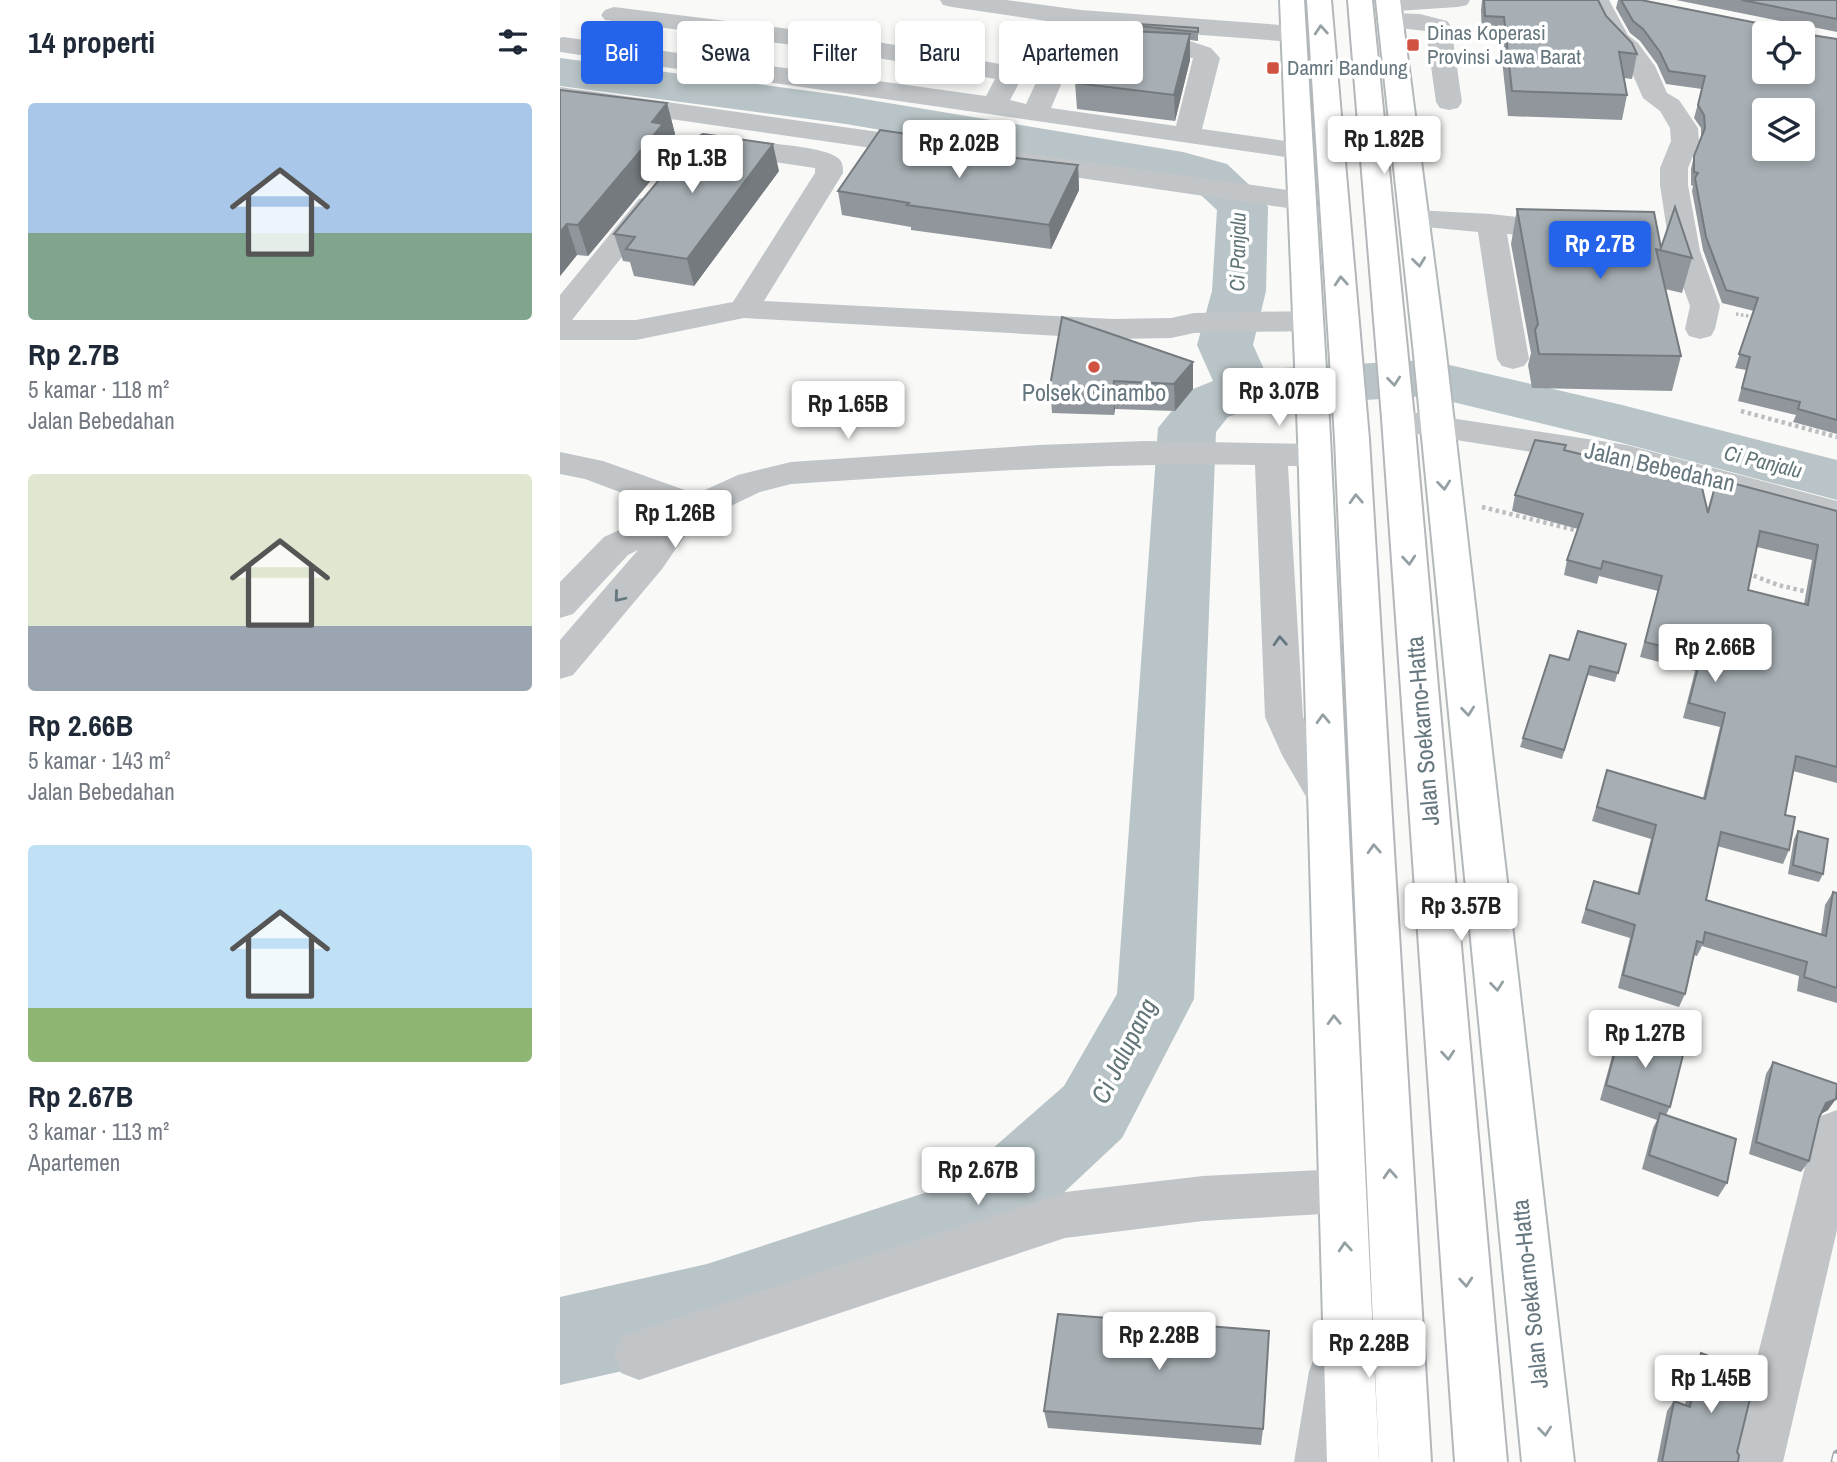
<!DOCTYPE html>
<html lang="id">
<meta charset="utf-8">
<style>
:root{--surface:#fff;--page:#f6f6f7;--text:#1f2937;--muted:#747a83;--accent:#2563eb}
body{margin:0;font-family:"Archivo Narrow",sans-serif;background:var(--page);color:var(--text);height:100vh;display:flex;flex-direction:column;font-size:26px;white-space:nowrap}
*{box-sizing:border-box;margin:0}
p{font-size:23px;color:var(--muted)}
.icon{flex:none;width:38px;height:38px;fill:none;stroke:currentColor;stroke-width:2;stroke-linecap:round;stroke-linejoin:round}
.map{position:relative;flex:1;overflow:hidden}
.panel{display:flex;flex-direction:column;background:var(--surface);width:560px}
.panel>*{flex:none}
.top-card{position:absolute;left:21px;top:21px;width:665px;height:63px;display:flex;gap:14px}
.buttons{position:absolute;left:1192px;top:21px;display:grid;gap:14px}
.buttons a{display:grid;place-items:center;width:63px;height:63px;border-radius:7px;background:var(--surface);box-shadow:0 4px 10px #0003;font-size:35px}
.price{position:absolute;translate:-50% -60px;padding:0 16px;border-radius:7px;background:#fff;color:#222;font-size:23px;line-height:46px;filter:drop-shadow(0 2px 4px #0008)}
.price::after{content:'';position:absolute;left:50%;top:42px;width:21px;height:16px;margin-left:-10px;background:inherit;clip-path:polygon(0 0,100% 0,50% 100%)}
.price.current{background:var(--accent);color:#fff}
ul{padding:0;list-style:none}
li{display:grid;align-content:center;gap:14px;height:371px;padding:0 28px}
li span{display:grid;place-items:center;height:217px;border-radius:7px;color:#555}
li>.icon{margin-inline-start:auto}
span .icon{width:126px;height:126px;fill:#fffc;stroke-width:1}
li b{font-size:30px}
h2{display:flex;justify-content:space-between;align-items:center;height:84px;padding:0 28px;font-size:30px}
.pill{padding:0 24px;border-radius:7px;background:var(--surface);box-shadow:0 4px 10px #0003;font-size:24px;line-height:63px}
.pill.current{background:var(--accent);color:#fff}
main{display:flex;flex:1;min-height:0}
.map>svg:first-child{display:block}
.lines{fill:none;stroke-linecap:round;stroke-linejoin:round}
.river{fill:#b8c4c7;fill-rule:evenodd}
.major-casing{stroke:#b3b8bb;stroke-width:4}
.highway-casing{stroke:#b3b7ba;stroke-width:4}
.path-far1{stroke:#bbbec0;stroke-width:3.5;stroke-dasharray:2.5 2.5;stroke-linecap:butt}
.path{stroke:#bbbec0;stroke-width:4.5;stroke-dasharray:3.5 3.5;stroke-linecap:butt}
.minor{fill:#c1c5c8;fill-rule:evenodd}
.major{fill:#fff;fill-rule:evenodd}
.highway{fill:#fff;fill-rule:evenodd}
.rail-casing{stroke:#a1a8ac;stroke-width:9}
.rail{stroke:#fff;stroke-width:6;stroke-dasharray:19;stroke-linecap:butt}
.wall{fill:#90969b;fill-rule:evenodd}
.shaded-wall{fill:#757a7e}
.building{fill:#a7afb4;stroke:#757a7e;stroke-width:2;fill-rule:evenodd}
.oneway{stroke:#95a0a5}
.oneway2{stroke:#67777f}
.poi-dot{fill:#d05341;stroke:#fff;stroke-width:2.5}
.labels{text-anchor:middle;stroke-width:7;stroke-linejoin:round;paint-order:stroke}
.far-poi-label{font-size:21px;fill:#67777f;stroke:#fff;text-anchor:start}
.far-water-label{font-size:21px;font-style:italic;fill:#627578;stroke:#fff}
.poi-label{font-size:24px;fill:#67777f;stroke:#fff}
.street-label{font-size:24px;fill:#67777f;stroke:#fff}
.water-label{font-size:26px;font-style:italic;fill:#627578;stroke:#fff}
</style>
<main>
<section class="panel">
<h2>14 properti<svg class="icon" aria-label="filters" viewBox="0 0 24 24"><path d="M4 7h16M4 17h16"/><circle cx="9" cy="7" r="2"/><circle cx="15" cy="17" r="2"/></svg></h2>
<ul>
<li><span style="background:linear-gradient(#a9c7e8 60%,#7fa58c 0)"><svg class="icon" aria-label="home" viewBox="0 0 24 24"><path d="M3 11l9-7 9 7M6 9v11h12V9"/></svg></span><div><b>Rp 2.7B</b><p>5 kamar · 118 m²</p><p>Jalan Bebedahan</p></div></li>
<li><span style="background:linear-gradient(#dfe7d0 70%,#9aa5b1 0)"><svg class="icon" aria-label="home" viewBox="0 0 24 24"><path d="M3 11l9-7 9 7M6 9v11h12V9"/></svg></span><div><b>Rp 2.66B</b><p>5 kamar · 143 m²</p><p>Jalan Bebedahan</p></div></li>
<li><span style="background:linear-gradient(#bfe0f5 75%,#8fb573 0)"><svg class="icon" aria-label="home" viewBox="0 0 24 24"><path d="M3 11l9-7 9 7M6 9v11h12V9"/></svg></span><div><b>Rp 2.67B</b><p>3 kamar · 113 m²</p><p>Apartemen</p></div></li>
</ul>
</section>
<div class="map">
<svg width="1277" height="1462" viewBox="0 0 1277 1462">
<rect width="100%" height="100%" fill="#f9f9f7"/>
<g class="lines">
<path class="river" d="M0,58L286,96L623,152L667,164L701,196L708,207L706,291L693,345L704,369L868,360L1062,405L1277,460V500L1062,443L868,396L694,407L668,417L656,432L634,999L562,1138L448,1245L147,1352L0,1385V1297L147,1264L392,1184L504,1086L557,994L598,428L628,391L653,381L637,345L652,291L657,210L631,186L615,181L286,124L0,86Z"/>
<defs>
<g id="major">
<path d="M720,0H744L770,437L819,1462H767L738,437Z"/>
<path d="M816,0H840L885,345L1014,1462H962L853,345Z"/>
</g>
<g id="highway">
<path d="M747,0H771L809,439L871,1462H819L775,439Z"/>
<path d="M788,0H812L854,418L947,1462H895L822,418Z"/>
</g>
</defs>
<use href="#major" class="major-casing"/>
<use href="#highway" class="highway-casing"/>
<path class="path-far1" d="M1176,314L1195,317"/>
<g class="path">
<path d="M1181,411L1277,437"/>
<path d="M922,507L1023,532"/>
<path d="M1187,573L1218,585L1252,593"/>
</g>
<g class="minor">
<path d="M380,0H446L521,10L734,26L743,29L747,34L743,39L734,42L521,26L392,7L383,5Z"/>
<path d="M827,0H910L907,5L898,7L837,11L828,9L825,4Z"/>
<path d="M1025,0H1049L1068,35L1078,43L1095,66L1107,93L1119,100L1138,128L1139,141L1128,168V185L1140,251L1160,306L1155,329L1151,336L1140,339L1129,336L1125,329L1130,306L1110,251L1100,185V168L1111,141L1110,128L1100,111L1083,98L1069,66L1044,39Z"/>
<path d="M54,7L285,36L451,66L460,68L464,74L450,100L466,104L495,42L518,34L630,41L651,48L660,58L642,129L739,143L749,145L753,151L749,157L739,159L0,52V38L3,37L426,96L435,79L285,52L45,20L41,15L45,10ZM520,50L633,58L616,126L491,108L515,52Z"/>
<path d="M830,13L860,14L887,21L891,26L902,102L898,108L889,110L880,108L876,102L866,31L821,26L817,21L821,16Z"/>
<path d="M0,87L742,192L752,195L756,201L752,207L742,210L0,103Z"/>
<path d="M163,139C187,142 262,145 278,158C283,162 283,167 283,173L204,301L553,319L611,318L634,313L747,311L758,314L762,321L758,328L747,331L634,333L611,338L553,339L184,318L76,340H0V295L79,199L89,196L99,199L103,205L12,320H76L173,302L255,173V168L153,153L149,147L153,141Z"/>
<path d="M854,210L931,214L1018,224L1023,230L1018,236L1008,239L947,234L969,359L964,366L953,369L942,366L937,359L918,232L844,225L840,219L844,213Z"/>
<path d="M838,410L1067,445L1277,501V525L1067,467L826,429L822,421L826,413Z"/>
<path d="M585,441L754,444L766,447L771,455L766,463L754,466H728L743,717L758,749L786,796L780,807L766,812L752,807L722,755L705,717L695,465C538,462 387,474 231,484L200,492L133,524L102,569L13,675L0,679V640L78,550L68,555L13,614L0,618V582L44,537L105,509L25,479L0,474V452L43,461L136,494L178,475L231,462L479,445Z"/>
<path d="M1277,1110V1230L1223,1462H1171L1254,1131L1261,1116Z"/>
<path d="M781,1169L798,1175L805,1191L798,1207L781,1213L643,1221L505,1238L79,1380L61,1373L54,1355L61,1337L79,1330L505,1192L643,1176Z"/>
<path d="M774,1346L792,1353L799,1371L786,1462H734L749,1371L756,1353Z"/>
</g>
<use href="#major" class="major"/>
<use href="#highway" class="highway"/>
<defs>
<path id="rail" d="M1275,1462L1277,1454"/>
</defs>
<use href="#rail" class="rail-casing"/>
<use href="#rail" class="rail"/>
</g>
<g class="wall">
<path d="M922,0H1038L1046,16L1077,54L1072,79L1064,78L1067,95L1062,120L948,116L940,41L922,40L921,10Z"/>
<path d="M1058,0H1081L1207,25L1235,24L1116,0H1277V32L1243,25L1245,34L1277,39V434L1233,422L1236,415L1178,401L1186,370L1175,368L1194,311L1162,303L1143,250L1132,191L1133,186L1131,185V169L1134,156L1141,137V128L1134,118L1142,89L1106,84L1097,64L1080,41L1070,33L1056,8Z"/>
<path d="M578,26L638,28V41L630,40V60L615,121L517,109L515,83L578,32Z"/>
<path d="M0,90L107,103L115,134L108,143L112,155L28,256L17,255L0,276Z"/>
<path d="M367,137L368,148L518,165L519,190L491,249L351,230V227L282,215L278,191Z"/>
<path d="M219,171L134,286L74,276L70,262L63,261L54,234Z"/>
<path d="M957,209L1101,248L1132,258L1122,293L1105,289L1121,356L1112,391L972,388L968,365L971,353L951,244Z"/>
<path d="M633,362V389L615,411L555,409L554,415L492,413L490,386Z"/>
<path d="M1004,451L1147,511L1157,479L1277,511V783L1233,771L1225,815L1229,850L1223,864L1157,846L1146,900L1261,934L1265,905L1273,892L1277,893V1003L1237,991L1239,976L1142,946L1137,956L1134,955L1125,994L1119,1007L1058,988L1070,938L1021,923L1034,881L1077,894L1091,839L1032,821L1047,770L1143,798L1160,727L1123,718L1135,671L1080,657L1098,591L1039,576L1037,584L1004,575L1007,560L1018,529L952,511L955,495ZM1197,547L1252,560L1244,604L1188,590Z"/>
<path d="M1066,644L1055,682L1028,675L1002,759L960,747L963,738L1009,660Z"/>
<path d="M1238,831L1263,874L1259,882L1228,874L1234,839Z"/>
<path d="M1060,1033L1110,1107L1106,1115L1167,1183L1158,1197L1082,1169L1093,1128L1097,1120L1040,1100L1054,1049Z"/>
<path d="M1213,1062L1268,1110L1261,1114L1259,1118L1249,1161L1241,1172L1189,1154L1206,1074Z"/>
<path d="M1141,1353L1177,1452L1178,1462H1097L1107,1411L1114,1401L1125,1405L1134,1364Z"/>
<path d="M484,1411L703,1429L701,1445L488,1428Z"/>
</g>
<g class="shaded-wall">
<path d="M630,34V60L615,121L614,95Z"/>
<path d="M107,103L115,134L108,143L112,155L28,256L18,225Z"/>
<path d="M367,137L370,162L361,147Z"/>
<path d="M213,144L219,171L134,286L127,259Z"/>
<path d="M518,165L519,190L491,249L489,225Z"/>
<path d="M7,224L17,255L0,276V232Z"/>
<path d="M633,362V389L615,411L614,384Z"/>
<path d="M554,381L555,409L554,415L553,388Z"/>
<path d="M1276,1099L1268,1110L1259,1115L1266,1103Z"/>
</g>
<g class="building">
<path d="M924,0H1038L1046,16L1072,43L1077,54L1059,52L1067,95L952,91L944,17L925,16Z"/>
<path d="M1061,0H1081L1207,25L1243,23L1245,34L1277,39V420L1238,409L1240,402L1182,388L1190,357L1179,354L1198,298L1166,290L1146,237L1135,178L1138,173L1134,172V156L1145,128L1144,115L1138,105L1145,76L1109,71L1100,52L1083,29L1073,21ZM1204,33H1242V72H1204ZM1204,110H1242V149H1204Z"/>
<path d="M1182,0H1277V19Z"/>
<path d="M578,24L638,28V32L578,26Z"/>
<path d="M529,29L630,34L614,95L515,83Z"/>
<path d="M0,90L107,103L92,122L103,124L18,225L7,224L0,232Z"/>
<path d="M320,130L367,137L361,147L518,165L489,225L347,205L349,203L278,191Z"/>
<path d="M143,134L213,144L127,259L66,249L75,237L54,234L133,139Z"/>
<path d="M1115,207L1132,258L1096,249L1121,356L979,354L975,330L978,324L957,209L1094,212L1101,248Z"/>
<path d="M502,317L633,362L614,384L554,381L553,388L490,386Z"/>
<path d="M975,440L1006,445L1004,450L1081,469L1083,462L1139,475L1148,513L1157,479L1277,511V767L1236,756L1225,815L1235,817L1229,850L1161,832L1146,900L1266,936L1273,892L1277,893V988L1244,977L1247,962L1145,932L1143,943L1137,941L1125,994L1063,975L1075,925L1026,909L1034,881L1079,894L1096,825L1037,807L1047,770L1145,799L1165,713L1129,703L1141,656L1085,642L1102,576L1043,561L1041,569L1007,560L1023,514L955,495ZM1200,531L1258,545L1248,605L1188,590Z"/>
<path d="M1018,631L1066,644L1058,673L1030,666L1004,750L963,738L990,655L1009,660Z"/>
<path d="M1238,831L1268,839L1263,874L1233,865Z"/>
<path d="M1060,1033L1123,1055L1110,1107L1046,1085Z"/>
<path d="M1213,1062L1277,1084L1276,1099L1266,1103L1259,1118L1249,1161L1196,1142Z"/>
<path d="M1100,1113L1176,1139L1167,1183L1089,1155Z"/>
<path d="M498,1314L709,1331L703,1429L484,1411Z"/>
<path d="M1141,1353L1196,1374L1177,1452L1179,1455L1178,1462H1102L1114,1401L1130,1407Z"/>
</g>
<defs><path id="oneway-chevron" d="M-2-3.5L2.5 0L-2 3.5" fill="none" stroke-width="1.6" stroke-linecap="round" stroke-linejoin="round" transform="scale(1.75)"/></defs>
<g class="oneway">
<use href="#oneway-chevron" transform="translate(761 30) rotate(-94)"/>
<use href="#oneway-chevron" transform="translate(859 262) rotate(83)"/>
<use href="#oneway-chevron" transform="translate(781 281) rotate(-94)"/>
<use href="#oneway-chevron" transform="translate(834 381) rotate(84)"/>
<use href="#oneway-chevron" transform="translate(884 485) rotate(84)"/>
<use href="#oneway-chevron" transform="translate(796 499) rotate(-93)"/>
<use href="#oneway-chevron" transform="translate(849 560) rotate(85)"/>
<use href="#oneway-chevron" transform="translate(908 711) rotate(84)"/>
<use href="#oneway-chevron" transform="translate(763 719) rotate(-92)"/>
<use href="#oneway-chevron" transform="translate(814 849) rotate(-93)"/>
<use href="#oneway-chevron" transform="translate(937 986) rotate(84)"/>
<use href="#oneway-chevron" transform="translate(774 1020) rotate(-92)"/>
<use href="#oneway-chevron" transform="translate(888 1055) rotate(85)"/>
<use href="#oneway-chevron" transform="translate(830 1174) rotate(-93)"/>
<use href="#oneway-chevron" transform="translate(785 1247) rotate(-94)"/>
<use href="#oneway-chevron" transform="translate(906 1282) rotate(85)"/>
<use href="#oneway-chevron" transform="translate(985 1431) rotate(84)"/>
</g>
<g class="oneway2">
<use href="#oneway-chevron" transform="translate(59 597) rotate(130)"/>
<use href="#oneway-chevron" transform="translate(720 641) rotate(-93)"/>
</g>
<g class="poi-dot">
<rect x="846" y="38" width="14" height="14" rx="3.5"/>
<rect x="706" y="61" width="14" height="14" rx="3.5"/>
<circle cx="534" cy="367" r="7"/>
</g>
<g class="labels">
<g class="far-poi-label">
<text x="867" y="40">Dinas Koperasi<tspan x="867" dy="24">Provinsi Jawa Barat</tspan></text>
<text x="727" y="75">Damri Bandung</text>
</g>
<g class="far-water-label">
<text transform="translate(678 252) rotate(-89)" y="7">Ci Panjalu</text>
<text transform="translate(1203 462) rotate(14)" y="7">Ci Panjalu</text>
</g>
<g class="poi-label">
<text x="534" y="401">Polsek Cinambo</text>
</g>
<g class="street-label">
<text transform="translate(1100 467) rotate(13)" y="8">Jalan Bebedahan</text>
<text transform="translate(863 731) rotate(-95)" y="8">Jalan Soekarno-Hatta</text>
<text transform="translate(970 1294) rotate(-96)" y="8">Jalan Soekarno-Hatta</text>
</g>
<g class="water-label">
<text transform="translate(564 1051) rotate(-63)" y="9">Ci Jalupang</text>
</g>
</g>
</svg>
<div class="buttons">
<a><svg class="icon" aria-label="locate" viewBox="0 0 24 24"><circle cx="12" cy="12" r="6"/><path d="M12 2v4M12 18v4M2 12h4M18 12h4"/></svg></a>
<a><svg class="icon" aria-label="layers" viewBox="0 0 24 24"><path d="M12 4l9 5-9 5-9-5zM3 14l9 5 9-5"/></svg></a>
</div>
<b class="price" style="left:824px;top:176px">Rp 1.82B</b>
<b class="price" style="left:399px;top:180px">Rp 2.02B</b>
<b class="price" style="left:132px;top:195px">Rp 1.3B</b>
<b class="price current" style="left:1040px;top:281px">Rp 2.7B</b>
<b class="price" style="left:719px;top:428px">Rp 3.07B</b>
<b class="price" style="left:288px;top:441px">Rp 1.65B</b>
<b class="price" style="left:115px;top:550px">Rp 1.26B</b>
<b class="price" style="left:1155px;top:684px">Rp 2.66B</b>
<b class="price" style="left:901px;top:943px">Rp 3.57B</b>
<b class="price" style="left:1085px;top:1070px">Rp 1.27B</b>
<b class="price" style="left:418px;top:1207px">Rp 2.67B</b>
<b class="price" style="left:599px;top:1372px">Rp 2.28B</b>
<b class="price" style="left:809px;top:1380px">Rp 2.28B</b>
<b class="price" style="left:1151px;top:1415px">Rp 1.45B</b>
<div class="top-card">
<a class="pill current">Beli</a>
<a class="pill">Sewa</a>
<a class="pill">Filter</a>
<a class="pill">Baru</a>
<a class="pill">Apartemen</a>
</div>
</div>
</main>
